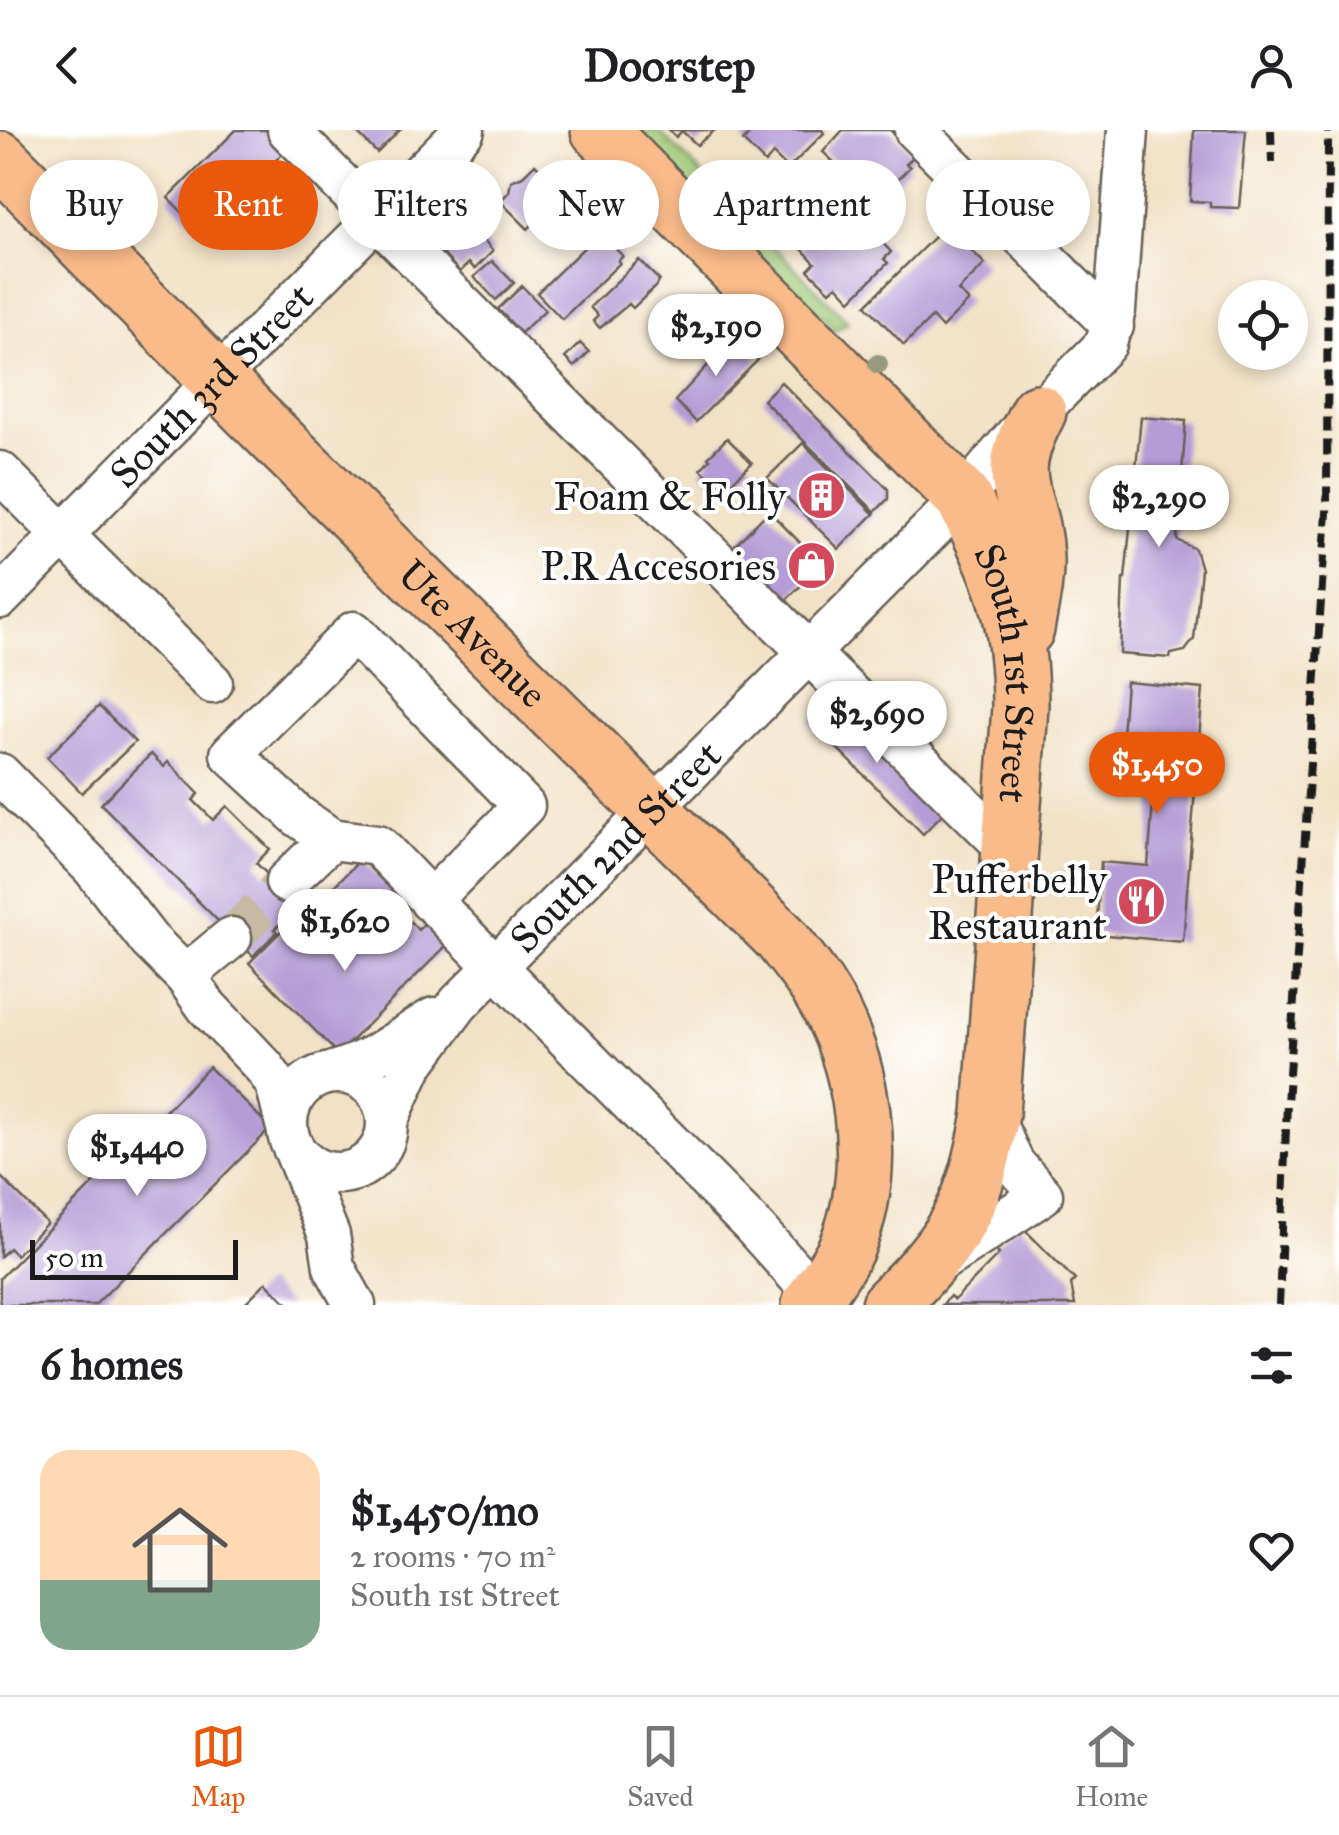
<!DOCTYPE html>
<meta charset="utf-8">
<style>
:root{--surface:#fff;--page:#f6f6f6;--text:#202124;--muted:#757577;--line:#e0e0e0;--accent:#ea580c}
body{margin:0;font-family:"IM FELL Great Primer",serif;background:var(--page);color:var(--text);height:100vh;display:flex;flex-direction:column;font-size:38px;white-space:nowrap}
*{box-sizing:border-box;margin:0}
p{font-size:32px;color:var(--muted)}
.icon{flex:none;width:55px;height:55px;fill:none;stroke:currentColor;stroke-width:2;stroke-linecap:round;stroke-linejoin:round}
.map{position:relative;height:1175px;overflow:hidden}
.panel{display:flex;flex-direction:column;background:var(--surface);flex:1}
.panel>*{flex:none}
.banner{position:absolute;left:30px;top:30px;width:1280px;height:90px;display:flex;gap:20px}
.fabs{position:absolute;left:1218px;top:150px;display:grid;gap:20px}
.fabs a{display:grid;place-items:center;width:90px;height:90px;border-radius:50%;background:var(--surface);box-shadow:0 5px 15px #0003;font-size:50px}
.scale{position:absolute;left:30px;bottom:25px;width:208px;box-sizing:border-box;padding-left:10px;border:5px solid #1c1c1c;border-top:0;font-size:28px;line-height:35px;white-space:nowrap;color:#1c1c1c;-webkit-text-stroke:8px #fff;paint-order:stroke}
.price{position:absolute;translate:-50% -85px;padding:0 22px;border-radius:35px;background:#fff;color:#222;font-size:32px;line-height:65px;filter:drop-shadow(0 2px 5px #0008)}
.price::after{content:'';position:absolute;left:50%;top:60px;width:30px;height:22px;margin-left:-15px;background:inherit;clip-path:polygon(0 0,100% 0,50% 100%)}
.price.current{background:var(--accent);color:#fff}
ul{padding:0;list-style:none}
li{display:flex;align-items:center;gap:30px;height:250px;padding:0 40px}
li span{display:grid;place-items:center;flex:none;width:280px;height:200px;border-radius:30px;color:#555}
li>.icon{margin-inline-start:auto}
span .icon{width:120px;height:120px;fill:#fffc;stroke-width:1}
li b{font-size:42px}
h2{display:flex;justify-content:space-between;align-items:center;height:120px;padding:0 40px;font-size:42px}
.chip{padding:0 35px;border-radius:45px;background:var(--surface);box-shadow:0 5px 15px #0003;font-size:35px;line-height:90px}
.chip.current{background:var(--accent);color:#fff}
header{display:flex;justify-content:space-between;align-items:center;height:130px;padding:0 40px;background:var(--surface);font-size:45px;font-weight:700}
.menu{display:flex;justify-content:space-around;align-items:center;height:140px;border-top:2px solid var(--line);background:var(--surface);font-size:28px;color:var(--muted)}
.menu a{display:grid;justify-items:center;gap:5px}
.menu .current{color:var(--accent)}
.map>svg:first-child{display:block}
.grass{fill:url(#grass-tufts);stroke:#5d7248;stroke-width:2.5}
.building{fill:#b49cd6}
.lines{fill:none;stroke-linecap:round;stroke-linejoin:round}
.minor-tunnel{stroke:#c6baa3;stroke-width:40;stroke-dasharray:40 20;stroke-linecap:butt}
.minor-casing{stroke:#676157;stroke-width:45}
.highway-casing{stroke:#676157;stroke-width:60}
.minor{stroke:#fff;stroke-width:40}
.highway{stroke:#fabb8b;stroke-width:55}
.rail{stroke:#1c1c1c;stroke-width:8;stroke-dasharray:15 8;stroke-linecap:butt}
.tree{fill:#989a7b}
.labels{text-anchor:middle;stroke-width:8;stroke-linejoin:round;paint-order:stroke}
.street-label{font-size:40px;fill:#1c1c1c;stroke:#fff}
.poi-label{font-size:40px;fill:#1c1c1c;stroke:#fff;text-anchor:end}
</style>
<header><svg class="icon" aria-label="back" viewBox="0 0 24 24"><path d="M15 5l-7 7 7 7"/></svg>Doorstep<svg class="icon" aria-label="person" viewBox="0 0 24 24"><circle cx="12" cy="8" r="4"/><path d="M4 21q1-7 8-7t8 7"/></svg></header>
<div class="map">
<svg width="1339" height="1175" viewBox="0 0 1339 1175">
<defs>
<pattern id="grass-tufts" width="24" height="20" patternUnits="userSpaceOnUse" patternTransform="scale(2.5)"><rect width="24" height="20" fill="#9ec773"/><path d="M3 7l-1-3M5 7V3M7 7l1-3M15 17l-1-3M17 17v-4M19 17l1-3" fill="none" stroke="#88aa63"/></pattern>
</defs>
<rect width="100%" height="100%" fill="#fff"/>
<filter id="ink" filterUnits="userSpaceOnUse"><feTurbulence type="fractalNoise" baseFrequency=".01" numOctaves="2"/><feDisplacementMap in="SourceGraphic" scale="20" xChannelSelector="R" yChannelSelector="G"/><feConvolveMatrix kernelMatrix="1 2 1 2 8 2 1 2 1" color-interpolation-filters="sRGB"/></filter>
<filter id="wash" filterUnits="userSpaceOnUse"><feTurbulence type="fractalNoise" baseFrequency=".0048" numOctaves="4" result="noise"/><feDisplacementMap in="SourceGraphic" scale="40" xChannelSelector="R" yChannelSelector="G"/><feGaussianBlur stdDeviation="2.25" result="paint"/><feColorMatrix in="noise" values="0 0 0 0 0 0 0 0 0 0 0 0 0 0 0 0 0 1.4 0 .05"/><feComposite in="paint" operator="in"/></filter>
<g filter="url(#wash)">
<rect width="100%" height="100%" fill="#f1e2c5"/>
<path class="grass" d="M632,0H658L848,191L833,202Z"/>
<g id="blocks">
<g class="building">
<path d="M236,0H266L286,20L203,103L168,68Z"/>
<path d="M354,0H400L377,23Z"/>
<path d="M669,0H715L697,15L682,1L676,7Z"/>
<path d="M749,0H822L824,3L788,39L773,24L765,33L743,11L751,2Z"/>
<path d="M843,0H890L914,26L906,34L910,37L874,73L859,59L851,67L829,45L838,36L823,22Z"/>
<path d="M1194,0H1246L1239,78L1210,77V72L1190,71Z"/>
<path d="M535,34L541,40L551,42L555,52L565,62L528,99L500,71L509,62L511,51L523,46Z"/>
<path d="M808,44L833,69L803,100L777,75Z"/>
<path d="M1045,55L1062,65L1064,71L1060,75L1065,81L1058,88L1066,97L1051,111L1021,88L1027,82L1022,77Z"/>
<path d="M837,83L851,97L859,88L891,122L884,129L888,133L851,170L837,155L830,161L808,140L815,133L801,118Z"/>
<path d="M470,93L493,121L475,139L469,133L460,142L440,121L457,106L454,103Z"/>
<path d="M946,95L985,134L958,161L969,171L942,198L932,187L904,215L866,175Z"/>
<path d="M601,104L623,126L618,131L620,133L562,189L537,163L595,107L597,109Z"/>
<path d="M639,130L659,150L655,157L633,178L629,174L600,198L593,191L598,186L590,177Z"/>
<path d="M492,131L514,153L496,170L474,147Z"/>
<path d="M522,156L545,180L521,203L498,179Z"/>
<path d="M734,207L758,230L696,292L675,271Z"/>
<path d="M580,213L589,222L574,237L565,228Z"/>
<path d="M781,252L888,359V369L875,382L763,270Z"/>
<path d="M1141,287L1186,291L1177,410L1195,419L1201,439L1194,509L1185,521L1171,524L1170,528L1120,524L1123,449H1125Z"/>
<path d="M727,308L752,333L732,352L728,348L719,358L701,339L710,329L708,327Z"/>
<path d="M803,313L874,384L839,419L767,348Z"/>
<path d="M769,381L822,435L781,475L728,422Z"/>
<path d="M1126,552L1203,559L1183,812L1096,804L1101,732L1148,736L1157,621L1121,618Z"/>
<path d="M832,569L944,682L923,704L810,591Z"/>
<path d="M99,576L135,612L82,663L47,627Z"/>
<path d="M151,624L164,637L168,632L199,664L193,670L213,690L227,676L270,719L256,733L267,744L273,739L302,776L281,797L279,795L274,799L277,802L253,826L101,674Z"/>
<path d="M361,729L394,762L351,806L318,772Z"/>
<path d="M301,781L345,825L365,804L375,815L405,786L418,800L429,789L451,811L338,924L249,833Z"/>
<path d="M209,937L271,998L95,1175H0V1148Z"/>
<path d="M0,1046L47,1093L16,1125L9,1118L0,1127Z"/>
<path d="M1018,1093L1075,1150L1071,1154L1075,1175H942L950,1166L954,1170L999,1124L993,1118Z"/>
<path d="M266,1152L289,1175H243Z"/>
</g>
</g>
</g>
<g filter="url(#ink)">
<use href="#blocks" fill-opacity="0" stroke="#676157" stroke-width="2.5"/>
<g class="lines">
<path class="minor-tunnel" d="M231,808L286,752"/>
<defs>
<g id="minor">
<path d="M288,0L831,545L1010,721"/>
<path d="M915,0L1113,196"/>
<path d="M0,342L212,553"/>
<path id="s1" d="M0,468L464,0"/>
<path d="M0,644L93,738L149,810L185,846L207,877L264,937L276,954L286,994"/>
<path d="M286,752L331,709"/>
<path d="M430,771L524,676L354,502L231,624L298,686L331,709L378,715L463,804L752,1095L816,1166"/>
<path d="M185,846L231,808"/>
<path d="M333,942C378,929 396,910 434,888"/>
<circle cx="337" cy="993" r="50"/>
<path id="s2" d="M388,989L412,936L459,873L963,368L1016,305L1106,214L1115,180L1128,0"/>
<path d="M294,1019L329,1105L334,1137L355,1175"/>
<path d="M938,1133L1042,1065L1014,1034L991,984"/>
</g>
<g id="highway">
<path id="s3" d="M599,0L963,368C1003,448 1020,485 1020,577L991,984C975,1076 956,1109 889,1175"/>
<path id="s4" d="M0,29L250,283L780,807C792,823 806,839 817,856C864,929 880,1036 847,1116C838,1137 822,1156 810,1175"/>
<path d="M1026,499C1030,475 1036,452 1035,428C1032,359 999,356 1038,282"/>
</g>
</defs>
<use href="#minor" class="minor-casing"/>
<use href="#highway" class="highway-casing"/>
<use href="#minor" class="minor"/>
<use href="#highway" class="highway"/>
<g class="rail">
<path d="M1271,0L1272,33"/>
<path d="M1279,1175L1287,973L1327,382L1328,0"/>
</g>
</g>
<circle class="tree" cx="878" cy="234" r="10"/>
</g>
<defs>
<symbol id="building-disc" viewBox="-11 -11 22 22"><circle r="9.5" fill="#d1495b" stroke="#fff"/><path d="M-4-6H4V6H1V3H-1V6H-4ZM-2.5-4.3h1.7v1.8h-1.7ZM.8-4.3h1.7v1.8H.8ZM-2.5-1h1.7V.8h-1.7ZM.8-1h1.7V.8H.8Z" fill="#fff"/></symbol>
<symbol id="shop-disc" viewBox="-11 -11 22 22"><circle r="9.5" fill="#d1495b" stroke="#fff"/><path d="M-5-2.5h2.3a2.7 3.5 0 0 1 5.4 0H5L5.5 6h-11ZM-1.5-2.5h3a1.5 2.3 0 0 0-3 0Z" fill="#fff"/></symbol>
<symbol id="restaurant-disc" viewBox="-11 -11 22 22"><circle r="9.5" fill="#d1495b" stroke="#fff"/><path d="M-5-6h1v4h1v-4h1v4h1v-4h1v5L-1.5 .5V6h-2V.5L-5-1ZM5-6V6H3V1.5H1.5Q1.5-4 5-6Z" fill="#fff"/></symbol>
</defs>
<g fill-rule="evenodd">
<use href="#building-disc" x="794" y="338" width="55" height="55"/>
<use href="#shop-disc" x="784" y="408" width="55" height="55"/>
<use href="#restaurant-disc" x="1114" y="744" width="55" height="55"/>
</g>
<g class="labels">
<g class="street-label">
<text dy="14" stroke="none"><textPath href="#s1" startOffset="300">South 3rd Street</textPath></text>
<text dy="14" stroke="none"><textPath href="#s4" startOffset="670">Ute Avenue</textPath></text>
<text dy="14" stroke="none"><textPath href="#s3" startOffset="702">South 1st Street</textPath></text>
<text dy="14" stroke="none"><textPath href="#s2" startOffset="358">South 2nd Street</textPath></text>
</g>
<g class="poi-label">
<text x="786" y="380">Foam &amp; Folly</text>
<text x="776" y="450">P.R Accesories</text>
<text x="1107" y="763">Pufferbelly<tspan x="1107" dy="46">Restaurant</tspan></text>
</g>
</g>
</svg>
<div class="fabs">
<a><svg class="icon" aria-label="locate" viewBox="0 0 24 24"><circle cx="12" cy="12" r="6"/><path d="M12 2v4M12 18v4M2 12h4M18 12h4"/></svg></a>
</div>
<div class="scale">50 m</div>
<b class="price" style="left:716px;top:249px">$2,190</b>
<b class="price" style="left:1159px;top:420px">$2,290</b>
<b class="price" style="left:877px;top:636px">$2,690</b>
<b class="price current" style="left:1157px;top:687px">$1,450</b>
<b class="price" style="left:345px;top:844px">$1,620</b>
<b class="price" style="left:137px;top:1069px">$1,440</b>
<div class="banner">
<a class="chip">Buy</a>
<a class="chip current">Rent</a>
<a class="chip">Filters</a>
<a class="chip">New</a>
<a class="chip">Apartment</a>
<a class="chip">House</a>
</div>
</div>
<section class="panel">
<h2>6 homes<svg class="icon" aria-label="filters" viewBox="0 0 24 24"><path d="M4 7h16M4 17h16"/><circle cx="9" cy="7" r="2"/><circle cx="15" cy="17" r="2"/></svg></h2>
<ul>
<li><span style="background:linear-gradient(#ffd9b3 65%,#7fa58c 0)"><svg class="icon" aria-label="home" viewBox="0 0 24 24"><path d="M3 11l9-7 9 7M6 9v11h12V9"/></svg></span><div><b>$1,450/mo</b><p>2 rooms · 70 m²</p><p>South 1st Street</p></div><svg class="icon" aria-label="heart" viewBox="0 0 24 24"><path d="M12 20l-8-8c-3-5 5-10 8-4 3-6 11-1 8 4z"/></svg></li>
</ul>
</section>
<nav class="menu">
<a class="current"><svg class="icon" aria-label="map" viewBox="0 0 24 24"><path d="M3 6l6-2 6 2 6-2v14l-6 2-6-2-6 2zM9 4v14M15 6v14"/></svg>Map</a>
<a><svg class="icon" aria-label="saved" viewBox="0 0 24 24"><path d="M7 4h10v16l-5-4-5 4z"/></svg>Saved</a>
<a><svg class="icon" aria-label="home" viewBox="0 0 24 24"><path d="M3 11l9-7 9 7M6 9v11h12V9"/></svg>Home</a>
</nav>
